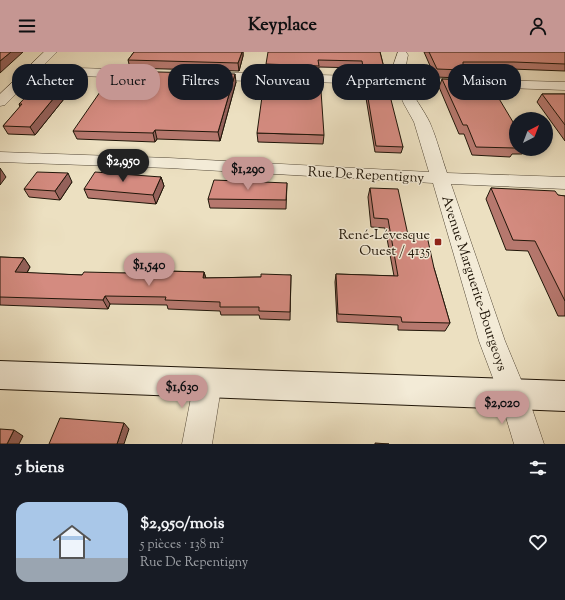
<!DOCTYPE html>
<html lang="fr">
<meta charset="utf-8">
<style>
:root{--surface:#171b24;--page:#20242c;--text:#f1f3f6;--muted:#9ea1a6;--accent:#c59692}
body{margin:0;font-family:"Sorts Mill Goudy",serif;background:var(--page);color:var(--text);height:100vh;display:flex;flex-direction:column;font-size:15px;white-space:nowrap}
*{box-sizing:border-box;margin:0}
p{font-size:13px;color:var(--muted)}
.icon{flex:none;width:22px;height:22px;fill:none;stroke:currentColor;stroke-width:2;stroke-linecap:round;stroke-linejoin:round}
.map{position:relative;height:392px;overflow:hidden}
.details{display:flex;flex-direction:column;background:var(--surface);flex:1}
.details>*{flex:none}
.guide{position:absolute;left:12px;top:12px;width:541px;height:36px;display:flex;gap:8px}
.needle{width:26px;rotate:42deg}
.controls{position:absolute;left:509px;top:60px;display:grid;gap:8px}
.controls a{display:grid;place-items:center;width:44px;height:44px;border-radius:50%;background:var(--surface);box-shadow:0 2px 6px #0003;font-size:20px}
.price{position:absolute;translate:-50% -34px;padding:0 9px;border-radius:14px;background:var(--accent);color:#111;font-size:13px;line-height:26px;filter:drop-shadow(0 1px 2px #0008)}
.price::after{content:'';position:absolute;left:50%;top:24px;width:12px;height:9px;margin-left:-6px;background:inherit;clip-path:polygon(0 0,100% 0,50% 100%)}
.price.current{background:#222;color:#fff}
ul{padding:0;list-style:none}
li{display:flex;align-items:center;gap:12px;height:100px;padding:0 16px}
li span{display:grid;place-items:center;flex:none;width:112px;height:80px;border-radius:12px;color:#555}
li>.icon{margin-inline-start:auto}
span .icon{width:48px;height:48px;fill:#fffc;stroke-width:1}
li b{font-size:17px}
h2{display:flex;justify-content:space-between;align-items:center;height:48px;padding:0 16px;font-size:17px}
.tag{padding:0 14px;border-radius:16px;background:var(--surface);box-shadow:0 2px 6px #0003;font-size:14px;line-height:36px}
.tag.current{background:var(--accent);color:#111}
header{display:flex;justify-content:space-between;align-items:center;height:52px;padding:0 16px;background:var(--accent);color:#111;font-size:18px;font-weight:700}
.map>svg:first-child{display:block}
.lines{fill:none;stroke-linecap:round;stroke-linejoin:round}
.street-casing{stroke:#534837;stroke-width:1}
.secondary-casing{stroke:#201609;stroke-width:2}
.street{fill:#f3ebd7;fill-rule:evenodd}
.secondary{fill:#f3ebd7;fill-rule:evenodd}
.wall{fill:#b6786e;stroke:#201609}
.shaded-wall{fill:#94615a;stroke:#201609}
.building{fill:#d48b80;stroke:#201609}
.poi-dot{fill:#8f2418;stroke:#f3ebd7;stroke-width:1.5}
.labels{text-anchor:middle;stroke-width:3;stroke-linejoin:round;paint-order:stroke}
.street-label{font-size:14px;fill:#201609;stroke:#f3ebd7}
.poi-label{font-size:14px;fill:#201609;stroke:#f3ebd7;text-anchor:end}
</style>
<header><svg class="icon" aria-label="menu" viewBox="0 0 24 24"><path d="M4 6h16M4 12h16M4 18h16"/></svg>Keyplace<svg class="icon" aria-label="person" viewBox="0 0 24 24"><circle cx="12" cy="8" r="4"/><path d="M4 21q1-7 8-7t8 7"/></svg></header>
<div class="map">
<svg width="565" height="392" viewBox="0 0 565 392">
<rect width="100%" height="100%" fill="#ece0c1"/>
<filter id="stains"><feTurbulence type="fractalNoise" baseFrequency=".005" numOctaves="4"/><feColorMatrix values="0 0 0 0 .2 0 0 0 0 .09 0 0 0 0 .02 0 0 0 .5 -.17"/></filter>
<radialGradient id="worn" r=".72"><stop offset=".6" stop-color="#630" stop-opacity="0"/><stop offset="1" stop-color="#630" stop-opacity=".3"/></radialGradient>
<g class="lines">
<defs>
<g id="street">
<path d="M44,0H57L42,15L148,18L153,19L154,22L153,25L148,26L35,23L5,53L0,54V42Z"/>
<path d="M398,0H406L408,3C400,34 418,46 430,71C437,87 441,104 447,121L565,125V137L451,132L505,289L527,342L544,392H514L499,342L479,289L433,131L169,116L0,110V100L169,106L429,120L414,70L404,52L395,32L207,28L202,27L200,24L202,21L207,20L393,25V14Z"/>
<path d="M419,26L565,30V38L414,33L412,30L414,27Z"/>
<path d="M208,317L218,321L222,330L212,392H182L194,330L198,321Z"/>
</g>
<path id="secondary" d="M0,309L565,329V359L0,337Z"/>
</defs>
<use href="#street" class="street-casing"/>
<use href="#secondary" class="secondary-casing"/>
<use href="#street" class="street"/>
<use href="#secondary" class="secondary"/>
</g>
<g class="wall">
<path d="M134,0H243V4L239,19L130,16L128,8Z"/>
<path d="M380,0L384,16L382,23H362L361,16L319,15L318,21L267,20L266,12Z"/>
<path d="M424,0H565V19L511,17H463L461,26L435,25Z"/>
<path d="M72,24L76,32L35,83L8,82L3,74L20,55L19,52Z"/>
<path d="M442,27L463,39L516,75V97H524L522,102H512L510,105L472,103L464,82H459L439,35Z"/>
<path d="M365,28L403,95L401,101L375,100L364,34Z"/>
<path d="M236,30L220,89L157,87L155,90L77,87L73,79Z"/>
<path d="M542,42H565V89L537,50Z"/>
<path d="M257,81L324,83L323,92L258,90Z"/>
<path d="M161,125L164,134L156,152L88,146L84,137Z"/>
<path d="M72,130L60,148L29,145L24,137Z"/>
<path d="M287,131L286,157L210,156L208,147Z"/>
<path d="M370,136L434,216L450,271L445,279L398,278V273L337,270L335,230L336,222L394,224L385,176L371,175L368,145Z"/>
<path d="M491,136L565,144V264H558L528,199L506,198L486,147Z"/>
<path d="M0,205L24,206L30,215L27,221L82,223L127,221L164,216L165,219L204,220L206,226L261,225L291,223L290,268L260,267L259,263H221L220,259L168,257L167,253L110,252L108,257L0,253Z"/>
</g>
<g class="shaded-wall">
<path d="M11,0H23L0,21V9Z"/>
<path d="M242,0H243V4L239,19L238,11Z"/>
<path d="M235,22L236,30L220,89L218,80Z"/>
<path d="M72,24L76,32L35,83L30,75Z"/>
<path d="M155,78L157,87L155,90L153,81Z"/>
<path d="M0,116L6,125L0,133Z"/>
<path d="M68,121L72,130L60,148L55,139Z"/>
<path d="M161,125L164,134L156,152L153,143Z"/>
<path d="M24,206L30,215L22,229L15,220Z"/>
<path d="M204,220L206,228L203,226Z"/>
<path d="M105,244L110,252L108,257L103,248Z"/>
<path d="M124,371L129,377L124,392H117Z"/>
<path d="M14,378L23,384L19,392H7Z"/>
</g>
<g class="building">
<path d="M0,0H11L0,9Z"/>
<path d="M134,0H242L238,11L128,8Z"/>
<path d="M268,0H380L384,16L363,15L362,9L318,8L319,14L266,12Z"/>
<path d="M429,0H565V12L514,10H463V18L437,17Z"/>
<path d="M121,19L235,22L218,80L155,78L153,81L73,79L109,27H115Z"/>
<path d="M265,23L320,24L324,83L257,81Z"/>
<path d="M46,24H72L30,75L3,74L22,52H19Z"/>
<path d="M442,27L463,28V39L495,40L516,75V93H513L515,96L476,95L467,73H463Z"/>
<path d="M365,28H386L403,95L376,94Z"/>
<path d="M542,42H565V73Z"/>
<path d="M37,120L68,121L55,139L24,137Z"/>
<path d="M95,120L161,125L153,143L84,137Z"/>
<path d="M214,128L287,131L286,148L208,147Z"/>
<path d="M370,136L398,137L408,183L427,184L434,216L450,271L402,270L401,265L338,262L336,222L398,224L388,167L374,166Z"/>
<path d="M491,136L555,139L558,143L565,144V249L535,189L513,188Z"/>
<path d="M0,205L24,206L15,220L82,223L84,220L127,221L129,215L164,216L163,219L204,220L203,226L261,225V222L291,223L290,260L259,259V255H220V250L165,248L166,245L105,244L103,248L0,245Z"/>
<path d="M60,366L124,371L117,392H49Z"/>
<path d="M0,377L14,378L7,392H0Z"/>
<path d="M375,391L389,392H375Z"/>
</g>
<rect class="poi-dot" x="434" y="186" width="8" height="8" rx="2"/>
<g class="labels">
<g class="street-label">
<text transform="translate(366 122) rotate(3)" y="5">Rue De Repentigny</text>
<text transform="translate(475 231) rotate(72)" y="5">Avenue Marguerite-Bourgeoys</text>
</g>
<g class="poi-label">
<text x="430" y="187">René-Lévesque<tspan x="430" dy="16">Ouest / 4135</tspan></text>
</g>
</g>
<rect width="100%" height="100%" filter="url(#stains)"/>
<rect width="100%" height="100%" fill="url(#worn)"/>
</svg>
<div class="controls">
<a><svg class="needle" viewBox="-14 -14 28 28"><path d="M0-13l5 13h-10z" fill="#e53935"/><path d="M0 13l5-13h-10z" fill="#9ea1a6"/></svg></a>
</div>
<b class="price current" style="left:123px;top:131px">$2,950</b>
<b class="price" style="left:248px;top:139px">$1,290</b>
<b class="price" style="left:149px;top:235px">$1,540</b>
<b class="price" style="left:182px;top:357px">$1,630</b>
<b class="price" style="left:502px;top:373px">$2,020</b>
<div class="guide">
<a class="tag">Acheter</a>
<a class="tag current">Louer</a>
<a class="tag">Filtres</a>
<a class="tag">Nouveau</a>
<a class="tag">Appartement</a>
<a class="tag">Maison</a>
</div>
</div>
<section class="details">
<h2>5 biens<svg class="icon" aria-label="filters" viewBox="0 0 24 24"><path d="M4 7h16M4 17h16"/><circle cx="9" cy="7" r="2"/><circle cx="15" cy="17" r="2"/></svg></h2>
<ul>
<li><span style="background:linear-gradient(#a9c7e8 70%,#9aa5b1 0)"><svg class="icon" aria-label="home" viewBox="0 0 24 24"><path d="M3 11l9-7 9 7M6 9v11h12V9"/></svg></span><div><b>$2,950/mois</b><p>5 pièces · 138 m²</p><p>Rue De Repentigny</p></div><svg class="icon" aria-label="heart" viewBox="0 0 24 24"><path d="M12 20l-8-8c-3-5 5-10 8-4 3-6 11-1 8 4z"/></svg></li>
</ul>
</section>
